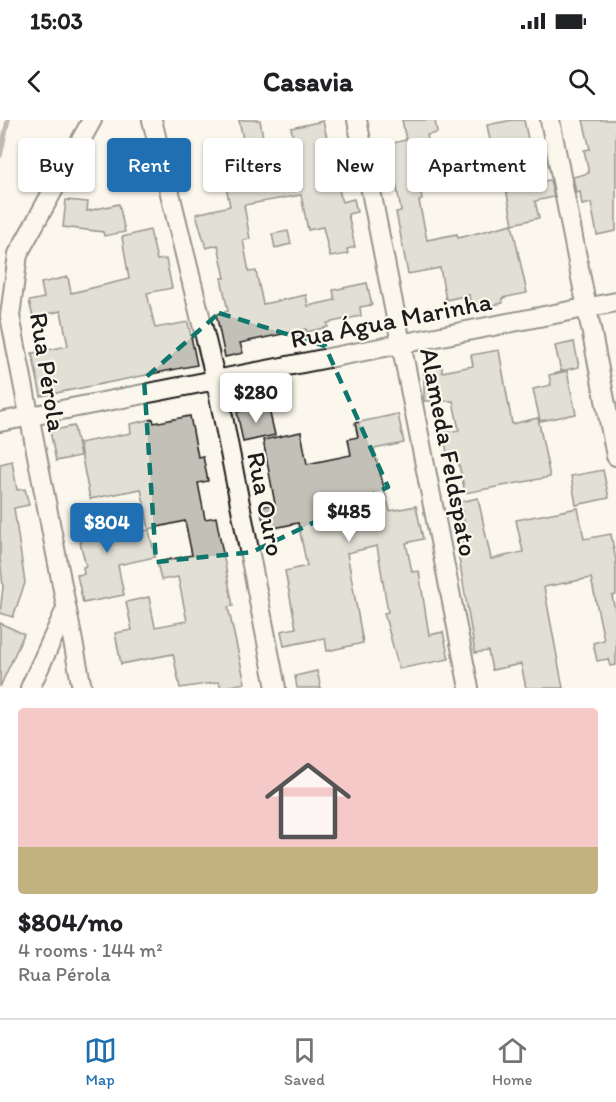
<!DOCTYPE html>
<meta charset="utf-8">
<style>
:root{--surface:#fff;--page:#f2f2f2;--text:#202124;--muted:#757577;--line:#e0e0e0;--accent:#1f6fb2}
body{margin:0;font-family:Itim,sans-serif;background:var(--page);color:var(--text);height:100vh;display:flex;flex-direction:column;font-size:22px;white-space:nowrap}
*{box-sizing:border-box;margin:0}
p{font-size:20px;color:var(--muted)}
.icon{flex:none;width:33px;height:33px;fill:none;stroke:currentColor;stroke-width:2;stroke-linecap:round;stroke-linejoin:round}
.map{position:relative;height:568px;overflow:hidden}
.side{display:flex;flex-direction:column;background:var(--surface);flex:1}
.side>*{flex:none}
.guide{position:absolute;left:18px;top:18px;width:580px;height:54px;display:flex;gap:12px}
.price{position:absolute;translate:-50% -51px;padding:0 14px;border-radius:6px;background:#fff;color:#222;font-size:20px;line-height:39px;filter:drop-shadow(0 2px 3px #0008)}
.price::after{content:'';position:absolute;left:50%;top:36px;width:18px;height:14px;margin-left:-9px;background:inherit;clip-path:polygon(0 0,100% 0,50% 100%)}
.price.active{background:var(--accent);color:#fff}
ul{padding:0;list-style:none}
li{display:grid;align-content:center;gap:12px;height:318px;padding:0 18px}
li span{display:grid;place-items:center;height:186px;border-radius:6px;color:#555}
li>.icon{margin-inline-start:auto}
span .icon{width:108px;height:108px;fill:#fffc;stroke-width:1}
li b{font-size:26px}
.chip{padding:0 21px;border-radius:6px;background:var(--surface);box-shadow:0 2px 4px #0004;font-size:21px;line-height:54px}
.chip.active{background:var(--accent);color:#fff}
.status{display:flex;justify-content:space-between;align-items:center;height:42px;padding:0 30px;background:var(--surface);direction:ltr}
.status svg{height:16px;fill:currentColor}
header{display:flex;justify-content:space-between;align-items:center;height:78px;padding:0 18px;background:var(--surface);font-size:27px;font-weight:800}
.tab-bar{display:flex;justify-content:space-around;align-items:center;height:84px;border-top:2px solid var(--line);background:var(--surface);font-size:16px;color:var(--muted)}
.tab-bar a{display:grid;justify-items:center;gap:3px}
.tab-bar .active{color:var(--accent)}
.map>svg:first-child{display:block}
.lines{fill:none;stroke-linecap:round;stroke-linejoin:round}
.stream{stroke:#74726e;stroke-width:5}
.building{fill:#c3c0b8;stroke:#1c1c1c;stroke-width:1.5}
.street-casing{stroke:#1c1c1c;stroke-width:22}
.street{stroke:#fbf7ec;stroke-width:18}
.marked{fill:none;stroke:#0f766e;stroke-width:4.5;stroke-dasharray:12 8;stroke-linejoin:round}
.labels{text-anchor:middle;stroke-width:4.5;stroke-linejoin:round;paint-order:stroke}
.street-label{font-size:26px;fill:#1c1c1c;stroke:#fbf7ec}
</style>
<div class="status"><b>15:03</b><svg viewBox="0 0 49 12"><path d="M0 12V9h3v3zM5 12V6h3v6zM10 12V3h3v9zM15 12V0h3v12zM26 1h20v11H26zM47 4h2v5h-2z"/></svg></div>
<header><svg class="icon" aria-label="back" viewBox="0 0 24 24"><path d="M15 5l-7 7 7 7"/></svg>Casavia<svg class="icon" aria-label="search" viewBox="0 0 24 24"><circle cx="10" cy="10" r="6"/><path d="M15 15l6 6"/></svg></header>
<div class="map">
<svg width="616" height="568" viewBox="0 0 616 568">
<rect width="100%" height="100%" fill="#fbf7ec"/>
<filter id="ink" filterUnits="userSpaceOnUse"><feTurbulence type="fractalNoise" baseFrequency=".0167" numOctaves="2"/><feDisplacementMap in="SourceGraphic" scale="12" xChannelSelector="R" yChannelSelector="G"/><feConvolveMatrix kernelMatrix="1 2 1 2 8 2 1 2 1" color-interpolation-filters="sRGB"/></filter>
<g filter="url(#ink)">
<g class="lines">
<path class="stream" d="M0,36L8,0"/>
</g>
<g class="building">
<path d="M239,0H260L268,47L298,41L291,8L323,1L342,82L354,79L357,92L348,94L355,127L347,129L348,134L330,137L323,107L308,110L301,75L244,85L250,119L243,120L249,152L256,151L263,184L306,175L308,186L335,180L333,170L367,163L372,185L360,187L361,196L327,203L328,207L306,212V209L240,223L243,233L225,237L216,194L228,191L221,158H225L218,125L206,128L196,94L230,86L224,57L242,53L237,31L245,29Z"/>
<path d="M402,0H435L437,13L427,15L433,47L420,50L425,72L421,73L422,80L419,81L427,120L457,114L458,118L512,104L527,173L502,178L503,183L489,186V183L471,186L469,175L446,180L440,148L408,154L396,92L401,91L389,24L406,20Z"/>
<path d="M512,0H524L537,62L550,60L554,77L535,81L539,98L513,104L501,44L495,46L487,5Z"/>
<path d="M583,0H616V111L597,115L591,83L582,85L580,72L576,73L573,57L589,53L584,30L590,29Z"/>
<path d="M66,80L88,82L87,91L119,84L125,112L104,116L103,112L63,107Z"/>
<path d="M150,110L157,140L166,139L172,168L147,173L155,208L188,202L197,245L41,276L32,233L68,226L61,191L33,197L29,181L44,178L41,163L68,157L71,173L129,159L122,117Z"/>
<path d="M288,111L291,124L275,128L272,114Z"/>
<path d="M574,222L579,247L561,251L555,226Z"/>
<path d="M499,230L512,304L538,298L550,357L465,373L458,340L449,342L443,313L459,310L453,281H424V247H442V252L473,246L471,235Z"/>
<path d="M567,251L576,294L540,301L533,269L551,265L549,255Z"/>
<path d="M268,285L275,315L243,322L237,292Z"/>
<path d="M398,294L404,323L374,329L390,391L416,386L423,419L406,423L412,452L419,451L429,515L443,512L449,539L399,549L384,493L388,492L377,426L347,433L363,523L327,531L325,518L284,526L281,511L296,508L285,451L307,446L298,403L265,410L260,387L275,384L263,320L301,312L307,344L351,335L348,319L358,317L355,303Z"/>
<path d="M190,296L198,337L203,336L208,361L198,363L205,399L216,397L233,486L228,487L245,563L221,568L219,562L180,568L173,534L121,544L115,513L132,510L126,482L149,477L155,507L187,501L178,457L161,460L157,442L192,435L185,401L149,409L141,369L90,379L79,323L131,313L130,304L153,299L154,303Z"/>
<path d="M74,306L80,336L56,341L50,311Z"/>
<path d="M12,341L17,370L25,369L29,385L14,388L25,463L13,497L0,493L3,467L0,438V344Z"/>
<path d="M603,350L609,378L576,385L571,356Z"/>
<path d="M478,378L491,439L523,432L516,400L578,388L584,419L611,414L616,441V475L612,476L616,494V545L610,546L608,539L597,541L593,523L604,520L591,458L544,467L563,568H526L521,544L492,550L488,531L475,533L458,433L465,432L461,415L467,414L460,382Z"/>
<path d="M104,385L108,404L118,402L120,415L149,410L155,437L118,445L124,475L83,483L77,455L84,454L83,447L86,446L75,402L87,400L84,389Z"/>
<path d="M0,503L24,514L0,567Z"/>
<path d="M317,551L321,568H297L295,556Z"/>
</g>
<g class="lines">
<defs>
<g id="street">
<path d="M152,0L216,261L276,568"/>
<path d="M357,0L469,568"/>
<path d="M550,0L616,336"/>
<path d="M0,302L616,182"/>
<path d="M30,568L65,491"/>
<path d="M82,568L10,196L18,134L92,0"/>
</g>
</defs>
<use href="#street" class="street-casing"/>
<use href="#street" class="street"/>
</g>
</g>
<path d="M0 0H616V568H0ZM219,193L325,226L388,367L252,432L156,442L144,259Z" fill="#fbf7ec" fill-opacity=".55" fill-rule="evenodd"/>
<path class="marked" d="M219,193L325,226L388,367L252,432L156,442L144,259Z"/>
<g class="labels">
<g class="street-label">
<text transform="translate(391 200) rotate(-11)" y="9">Rua Água Marinha</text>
<text transform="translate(48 252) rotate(81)" y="9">Rua Pérola</text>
<text transform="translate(449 332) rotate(79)" y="9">Alameda Feldspato</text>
<text transform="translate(266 384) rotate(79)" y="9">Rua Ouro</text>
</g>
</g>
</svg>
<b class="price" style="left:256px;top:304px">$280</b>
<b class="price" style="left:349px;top:423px">$485</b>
<b class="price active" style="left:107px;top:434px">$804</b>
<div class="guide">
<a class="chip">Buy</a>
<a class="chip active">Rent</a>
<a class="chip">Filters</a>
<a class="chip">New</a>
<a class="chip">Apartment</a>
</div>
</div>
<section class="side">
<ul>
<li><span style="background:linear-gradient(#f6c9c9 75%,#c2b280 0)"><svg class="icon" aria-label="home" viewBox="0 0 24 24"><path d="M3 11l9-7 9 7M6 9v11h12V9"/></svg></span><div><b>$804/mo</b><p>4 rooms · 144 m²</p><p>Rua Pérola</p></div></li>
</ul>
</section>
<nav class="tab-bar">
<a class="active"><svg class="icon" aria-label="map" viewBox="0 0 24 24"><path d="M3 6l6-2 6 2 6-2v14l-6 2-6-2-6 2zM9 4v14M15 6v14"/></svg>Map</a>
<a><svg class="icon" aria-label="saved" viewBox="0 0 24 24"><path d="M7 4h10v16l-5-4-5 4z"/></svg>Saved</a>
<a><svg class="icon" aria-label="home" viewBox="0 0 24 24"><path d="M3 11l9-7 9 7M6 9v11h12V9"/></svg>Home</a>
</nav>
